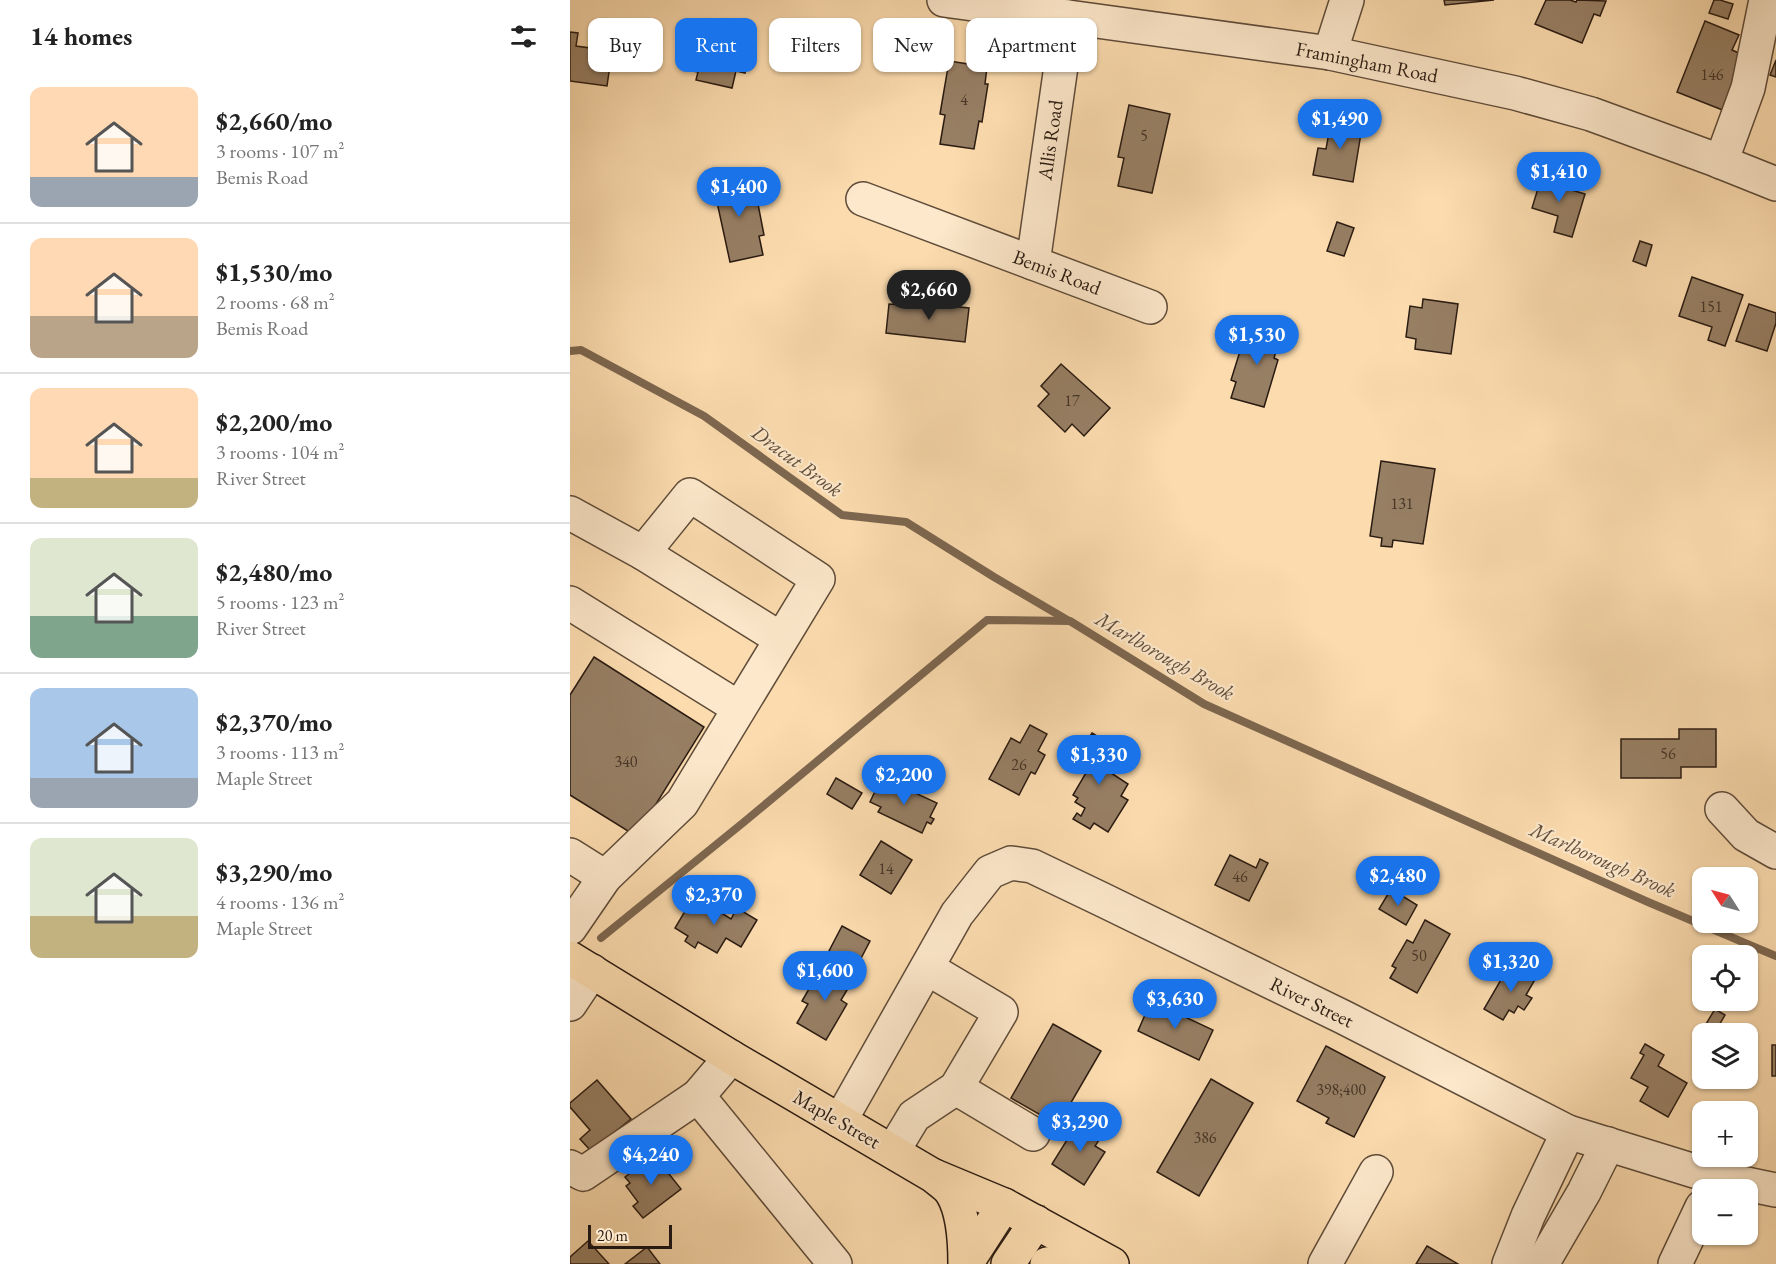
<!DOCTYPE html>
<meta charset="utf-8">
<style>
:root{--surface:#fff;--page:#f6f6f6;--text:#222;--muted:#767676;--line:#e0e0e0;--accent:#1a73e8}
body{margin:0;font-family:"EB Garamond",serif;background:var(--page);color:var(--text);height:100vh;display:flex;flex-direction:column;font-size:22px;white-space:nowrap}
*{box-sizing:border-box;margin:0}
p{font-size:20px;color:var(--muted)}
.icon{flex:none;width:33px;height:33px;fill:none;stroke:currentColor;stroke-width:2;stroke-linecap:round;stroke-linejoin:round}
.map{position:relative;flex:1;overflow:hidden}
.panel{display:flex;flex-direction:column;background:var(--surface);width:570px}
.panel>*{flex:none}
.banner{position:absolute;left:18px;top:18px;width:570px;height:54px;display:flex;gap:12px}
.needle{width:39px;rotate:306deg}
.tools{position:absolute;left:1122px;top:867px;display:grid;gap:12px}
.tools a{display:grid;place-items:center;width:66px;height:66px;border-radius:12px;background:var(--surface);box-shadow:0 2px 4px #0004;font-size:30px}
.scale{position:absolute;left:18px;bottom:15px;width:84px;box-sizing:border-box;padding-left:6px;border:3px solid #2a1b12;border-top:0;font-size:16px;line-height:21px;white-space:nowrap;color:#2a1b12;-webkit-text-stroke:4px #fde8cb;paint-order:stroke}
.price{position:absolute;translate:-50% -51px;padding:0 14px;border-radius:21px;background:var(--accent);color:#fff;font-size:20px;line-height:39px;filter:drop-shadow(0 2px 3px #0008)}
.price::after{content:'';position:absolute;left:50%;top:36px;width:18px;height:14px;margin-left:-9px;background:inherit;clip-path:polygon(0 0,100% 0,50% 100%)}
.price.current{background:#222;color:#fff}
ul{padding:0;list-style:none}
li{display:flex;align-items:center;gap:18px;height:150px;padding:0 30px}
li+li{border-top:2px solid var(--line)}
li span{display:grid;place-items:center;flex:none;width:168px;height:120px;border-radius:12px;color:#555}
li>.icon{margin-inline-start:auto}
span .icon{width:72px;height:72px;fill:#fffc;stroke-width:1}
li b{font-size:26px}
h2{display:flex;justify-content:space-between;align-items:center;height:72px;padding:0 30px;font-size:26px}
.chip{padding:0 21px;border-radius:12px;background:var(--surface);box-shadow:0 2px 4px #0004;font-size:21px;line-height:54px}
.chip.current{background:var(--accent);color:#fff}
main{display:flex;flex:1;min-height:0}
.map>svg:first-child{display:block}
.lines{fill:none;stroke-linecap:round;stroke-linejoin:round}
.stream{stroke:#7d6750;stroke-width:8}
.building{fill:#977f64;stroke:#2a1b12;stroke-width:1.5}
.minor-casing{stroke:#5e4b39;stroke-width:36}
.major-casing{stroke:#2a1b12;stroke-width:36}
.minor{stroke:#fde8cb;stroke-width:33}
.major{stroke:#fcdcaf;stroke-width:33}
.labels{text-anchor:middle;stroke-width:4.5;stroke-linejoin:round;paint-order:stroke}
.number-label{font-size:16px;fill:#453426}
.street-label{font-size:20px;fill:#2a1b12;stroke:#fde8cb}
.water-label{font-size:21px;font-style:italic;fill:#624e3c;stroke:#fde8cb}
</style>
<main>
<section class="panel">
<h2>14 homes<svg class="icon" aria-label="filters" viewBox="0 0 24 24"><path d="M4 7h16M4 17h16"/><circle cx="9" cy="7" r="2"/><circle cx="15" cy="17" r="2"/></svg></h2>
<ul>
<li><span style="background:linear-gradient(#ffd9b3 75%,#9aa5b1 0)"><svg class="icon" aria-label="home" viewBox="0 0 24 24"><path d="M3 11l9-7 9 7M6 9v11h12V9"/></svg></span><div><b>$2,660/mo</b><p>3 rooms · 107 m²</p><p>Bemis Road</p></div></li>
<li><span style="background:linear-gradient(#ffd9b3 65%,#b9a48a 0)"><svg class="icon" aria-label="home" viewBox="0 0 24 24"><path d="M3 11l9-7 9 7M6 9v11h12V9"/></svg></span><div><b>$1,530/mo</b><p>2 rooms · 68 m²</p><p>Bemis Road</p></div></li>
<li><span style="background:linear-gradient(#ffd9b3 75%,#c2b280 0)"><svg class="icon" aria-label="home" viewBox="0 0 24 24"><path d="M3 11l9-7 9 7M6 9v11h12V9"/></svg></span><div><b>$2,200/mo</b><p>3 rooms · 104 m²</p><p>River Street</p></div></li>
<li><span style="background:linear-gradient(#dfe7d0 65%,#7fa58c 0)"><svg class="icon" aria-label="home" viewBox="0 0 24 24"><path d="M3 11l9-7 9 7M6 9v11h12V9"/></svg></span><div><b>$2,480/mo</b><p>5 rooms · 123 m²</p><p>River Street</p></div></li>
<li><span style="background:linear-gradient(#a9c7e8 75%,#9aa5b1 0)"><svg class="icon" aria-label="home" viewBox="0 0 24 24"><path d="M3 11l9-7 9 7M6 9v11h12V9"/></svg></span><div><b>$2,370/mo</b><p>3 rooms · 113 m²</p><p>Maple Street</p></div></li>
<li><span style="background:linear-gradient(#dfe7d0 65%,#c2b280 0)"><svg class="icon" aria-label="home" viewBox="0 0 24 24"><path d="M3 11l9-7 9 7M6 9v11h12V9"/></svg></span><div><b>$3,290/mo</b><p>4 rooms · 136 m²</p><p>Maple Street</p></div></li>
</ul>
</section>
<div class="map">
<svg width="1206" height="1264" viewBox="0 0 1206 1264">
<rect width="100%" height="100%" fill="#fcdcaf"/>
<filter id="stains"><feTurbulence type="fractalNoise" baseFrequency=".00333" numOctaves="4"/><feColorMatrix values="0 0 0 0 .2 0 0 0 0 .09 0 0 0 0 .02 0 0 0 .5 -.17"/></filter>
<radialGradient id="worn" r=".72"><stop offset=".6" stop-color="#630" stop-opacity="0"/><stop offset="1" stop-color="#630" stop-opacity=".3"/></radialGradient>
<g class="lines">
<g class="stream">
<path d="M0,351L11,350L134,416L272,515L336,522L424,577L499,621"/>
<path d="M31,938L174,822L417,620L500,621L634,704L1078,902L1206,956"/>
</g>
</g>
<g class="building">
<path d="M874,0H924L875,5Z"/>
<path d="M976,0H1000L1006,2L1007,0L1036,1L1030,16L1024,14L1012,43L965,24Z"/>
<path d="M1144,0H1150L1163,4L1158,19L1139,13Z"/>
<path d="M1135,21L1169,35L1162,50L1178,57L1155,111L1107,92Z"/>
<path d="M0,32L8,33L6,46L42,51L37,86L0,81Z"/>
<path d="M123,33L181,45L175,73L166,71L162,88L126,80L128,72L116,70Z"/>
<path d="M1206,60V77L1200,75Z"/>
<path d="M379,61L417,67L415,84H418L412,122L409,121L404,149L370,144L375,115L370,114Z"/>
<path d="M559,105L600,114L582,193L548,186L554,158L548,157Z"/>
<path d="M762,116L793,121L783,182L743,175L748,148L756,149Z"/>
<path d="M973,172L998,179L995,188L1015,194L1002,237L984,232L988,216L962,208Z"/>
<path d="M170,173L177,201L187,199L194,235L189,236L193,255L160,262L142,179Z"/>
<path d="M767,222L784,228L774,256L757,251Z"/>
<path d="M1070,241L1082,245L1076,266L1063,261Z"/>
<path d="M1122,277L1173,295L1155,346L1138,340L1142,327L1109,316Z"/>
<path d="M349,299L381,302L380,306L399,308L395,342L316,333L319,304L348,306Z"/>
<path d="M853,299L888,304L881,354L845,349L846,339L836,337L840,306L852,308Z"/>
<path d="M1179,304L1206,313V323L1197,351L1166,341Z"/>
<path d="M685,323L712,331L704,358L708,360L694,407L661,398L666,382L661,380L671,348L677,350Z"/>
<path d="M491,364L540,408L514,436L502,424L495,432L468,406L479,394L471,386Z"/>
<path d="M811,461L865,469L853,544L823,540L822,547L811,546L812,538L800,536Z"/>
<path d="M24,657L134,727L66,836L0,795V695Z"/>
<path d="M460,725L477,734L468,751L475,755L465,774L461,772L449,795L419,779L441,738L450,743Z"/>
<path d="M1109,729H1146V767H1111V778H1051V739H1109Z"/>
<path d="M522,733L548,749L535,769L558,784L551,796L558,800L538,832L524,823L520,829L503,819L507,813L511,816L515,808L505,802L508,798L503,795L520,766L507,758Z"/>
<path d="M266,778L292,793L282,809L257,794Z"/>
<path d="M309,783L322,789L324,783L367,803L360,817L364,819L361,824L357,822L352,833L308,812L311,807L300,802Z"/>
<path d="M311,841L342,860L321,894L290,875Z"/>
<path d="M660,855L686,868L690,859L698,863L679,901L645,885Z"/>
<path d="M821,889L847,905L836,925L809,909Z"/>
<path d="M124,896L161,919L167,908L187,920L171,947L156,938L147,953L128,942L125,948L115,941L118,936L105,928Z"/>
<path d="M855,920L880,934L847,993L820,978L826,968L822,966L837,940L843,943Z"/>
<path d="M272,926L300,941L287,966L259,951Z"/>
<path d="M254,963L283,980L271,1000L277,1004L256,1040L227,1023L238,1004L232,1001Z"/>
<path d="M947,965L967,976L956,995L962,998L954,1010L948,1006L944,1013L939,1010L933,1020L914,1009L936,971L942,975Z"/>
<path d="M581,1001L643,1030L629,1060L568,1031Z"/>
<path d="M1145,1009L1155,1015L1144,1034H1141L1133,1029Z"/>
<path d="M483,1024L531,1051L488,1125L441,1098Z"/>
<path d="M1075,1044L1094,1055L1088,1066L1117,1083L1098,1117L1070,1101L1078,1087L1061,1078L1074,1055L1070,1053Z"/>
<rect x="1202" y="1045" width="4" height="31"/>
<path d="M756,1046L815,1077L784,1137L756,1123L759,1118L727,1101Z"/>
<path d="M641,1079L683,1103L629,1196L587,1172Z"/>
<path d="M27,1080L61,1119L46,1131L50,1135L21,1151L10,1139L20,1130L0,1107V1103Z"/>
<path d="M510,1119L533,1134L525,1146L535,1152L514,1185L482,1164Z"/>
<path d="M84,1155L111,1189L73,1218L63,1206L68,1202L56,1186L60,1183L55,1177Z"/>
<path d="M18,1241L39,1264H0V1257Z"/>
<path d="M857,1246L888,1264H846Z"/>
<path d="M77,1247L90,1264H55Z"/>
</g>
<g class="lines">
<defs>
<g id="minor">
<path d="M374,0L760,53L945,93L1021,114L1141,158L1206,184"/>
<path d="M760,53L777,0"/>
<path d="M1151,162L1178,88L1196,0"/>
<path d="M293,199L580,307"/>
<path d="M463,263L498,17"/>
<path d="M0,513L73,553L211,639"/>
<path d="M0,603L169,708"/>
<path d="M1152,809L1176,835L1206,852"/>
<path d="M0,855L35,877"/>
<path d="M0,928L35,877L112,803L248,579L120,495L73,553"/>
<path d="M0,1004L22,971"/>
<path d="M161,1057L128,1096L265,1264"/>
<path d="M386,1088L463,1134"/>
<path d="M270,1121L387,914L420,872L441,863L462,866L533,900L773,1017L998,1132L1147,1178L1206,1190"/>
<path d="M323,1151L344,1116L386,1088L431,1012L357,968"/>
<path d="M0,1167L13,1174L128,1096"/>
<path d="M755,1264L806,1172"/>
<path d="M939,1264L958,1216L998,1132"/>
<path d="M972,1264L1014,1192L1038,1144"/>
<path d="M1105,1264L1132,1207"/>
</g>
<g id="major">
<path d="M0,958L161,1057L362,1175L434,1205L542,1264"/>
<path d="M364,1176C369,1181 378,1186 382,1193C393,1211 395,1243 395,1264"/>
<path d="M396,1264L434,1205"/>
<path d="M438,1264L466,1222"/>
<path d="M477,1264L504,1261L535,1263"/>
</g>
</defs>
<use href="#minor" class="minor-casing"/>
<use href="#major" class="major-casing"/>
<use href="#minor" class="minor"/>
<use href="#major" class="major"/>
</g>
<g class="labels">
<g class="number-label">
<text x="1142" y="80">146</text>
<text x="394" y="105">4</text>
<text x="574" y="141">5</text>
<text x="1141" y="312">151</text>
<text x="502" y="406">17</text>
<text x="832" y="509">131</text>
<text x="1098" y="759">56</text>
<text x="56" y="767">340</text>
<text x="449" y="770">26</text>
<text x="316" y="874">14</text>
<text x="670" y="882">46</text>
<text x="849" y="961">50</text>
<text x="771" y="1095">398;400</text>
<text x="635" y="1143">386</text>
</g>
<g class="street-label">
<text transform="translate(797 62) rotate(11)" y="7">Framingham Road</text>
<text transform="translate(480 140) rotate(-82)" y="7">Allis Road</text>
<text transform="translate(487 272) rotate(21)" y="7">Bemis Road</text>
<text transform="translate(742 1002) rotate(26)" y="7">River Street</text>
<text transform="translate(267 1119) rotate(30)" y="7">Maple Street</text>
</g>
<g class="water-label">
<text transform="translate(227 461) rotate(36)" y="7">Dracut Brook</text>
<text transform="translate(595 656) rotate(30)" y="7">Marlborough Brook</text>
<text transform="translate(1033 860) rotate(24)" y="7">Marlborough Brook</text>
</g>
</g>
<rect width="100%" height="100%" filter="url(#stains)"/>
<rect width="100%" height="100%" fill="url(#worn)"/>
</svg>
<div class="tools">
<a><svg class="needle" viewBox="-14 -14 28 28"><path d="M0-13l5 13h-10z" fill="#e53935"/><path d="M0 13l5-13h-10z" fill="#767676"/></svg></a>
<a><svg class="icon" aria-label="locate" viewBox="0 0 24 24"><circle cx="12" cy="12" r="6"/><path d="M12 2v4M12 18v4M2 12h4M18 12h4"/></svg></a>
<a><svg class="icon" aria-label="layers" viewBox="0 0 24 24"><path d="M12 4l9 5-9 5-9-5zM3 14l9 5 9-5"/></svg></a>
<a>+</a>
<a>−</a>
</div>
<div class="scale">20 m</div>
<b class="price" style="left:770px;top:150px">$1,490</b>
<b class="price" style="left:989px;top:203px">$1,410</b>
<b class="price" style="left:169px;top:218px">$1,400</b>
<b class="price current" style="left:359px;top:321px">$2,660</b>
<b class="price" style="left:687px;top:366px">$1,530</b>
<b class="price" style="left:529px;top:786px">$1,330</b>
<b class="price" style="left:334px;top:806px">$2,200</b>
<b class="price" style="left:828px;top:907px">$2,480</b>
<b class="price" style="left:144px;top:926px">$2,370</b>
<b class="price" style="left:941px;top:993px">$1,320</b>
<b class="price" style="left:255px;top:1002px">$1,600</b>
<b class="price" style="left:605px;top:1030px">$3,630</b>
<b class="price" style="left:510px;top:1153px">$3,290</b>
<b class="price" style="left:81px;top:1186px">$4,240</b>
<div class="banner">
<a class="chip">Buy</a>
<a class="chip current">Rent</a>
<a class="chip">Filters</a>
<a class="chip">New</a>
<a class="chip">Apartment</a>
</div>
</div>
</main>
